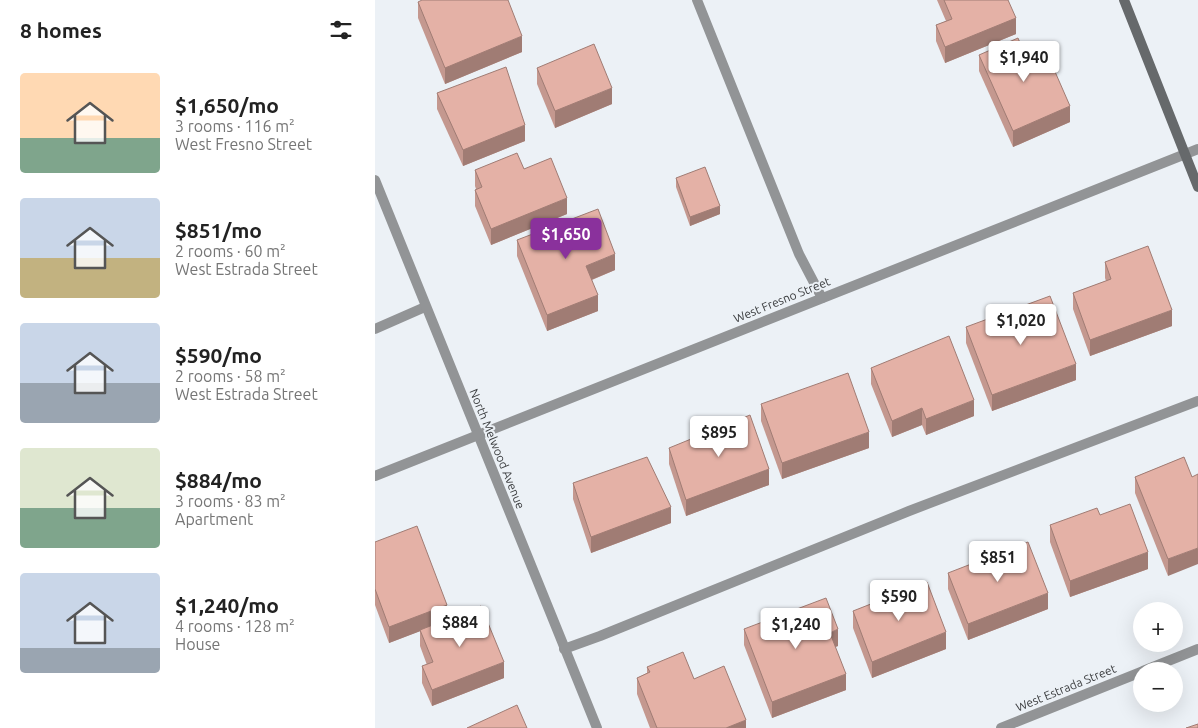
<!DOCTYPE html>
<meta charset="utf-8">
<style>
:root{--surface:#fff;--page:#f6f6f6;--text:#222;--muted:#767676;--accent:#8a319c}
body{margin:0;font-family:Ubuntu,sans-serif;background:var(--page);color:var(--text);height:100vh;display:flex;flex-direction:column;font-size:19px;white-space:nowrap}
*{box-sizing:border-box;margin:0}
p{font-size:16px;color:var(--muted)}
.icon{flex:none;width:28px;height:28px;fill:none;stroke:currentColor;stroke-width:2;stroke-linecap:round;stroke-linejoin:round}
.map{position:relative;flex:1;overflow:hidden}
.sheet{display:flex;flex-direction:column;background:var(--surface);width:375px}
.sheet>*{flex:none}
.controls{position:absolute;left:758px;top:602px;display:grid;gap:10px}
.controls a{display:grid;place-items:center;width:50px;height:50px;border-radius:50%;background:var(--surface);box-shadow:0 5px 20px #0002;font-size:25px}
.price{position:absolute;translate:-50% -42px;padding:0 11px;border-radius:5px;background:#fff;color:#222;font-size:16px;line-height:32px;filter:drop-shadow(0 1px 2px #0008)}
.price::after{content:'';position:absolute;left:50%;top:30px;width:15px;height:11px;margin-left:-8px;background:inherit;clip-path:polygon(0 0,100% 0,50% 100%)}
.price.active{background:var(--accent);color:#fff}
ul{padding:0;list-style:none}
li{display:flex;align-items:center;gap:15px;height:125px;padding:0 20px}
li span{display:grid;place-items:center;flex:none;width:140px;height:100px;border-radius:5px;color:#555}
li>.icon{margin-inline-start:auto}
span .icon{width:60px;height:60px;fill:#fffc;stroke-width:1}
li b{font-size:21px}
h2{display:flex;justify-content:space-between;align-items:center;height:60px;padding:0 20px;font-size:21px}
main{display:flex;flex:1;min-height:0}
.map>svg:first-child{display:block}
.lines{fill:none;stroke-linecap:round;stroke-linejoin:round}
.lane{stroke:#929496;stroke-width:10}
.street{stroke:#929496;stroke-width:10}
.secondary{stroke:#66696b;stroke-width:10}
.wall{fill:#c4988f}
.shaded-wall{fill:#a07c74}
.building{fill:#e4b1a6;stroke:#a07c74}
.labels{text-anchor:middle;stroke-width:4;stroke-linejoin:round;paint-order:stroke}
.street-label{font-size:12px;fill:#3b3d3f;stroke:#ecf1f6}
</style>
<main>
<section class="sheet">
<h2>8 homes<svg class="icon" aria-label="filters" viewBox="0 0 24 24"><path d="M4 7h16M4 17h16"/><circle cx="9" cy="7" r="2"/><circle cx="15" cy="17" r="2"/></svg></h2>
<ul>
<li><span style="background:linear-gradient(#ffd9b3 65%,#7fa58c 0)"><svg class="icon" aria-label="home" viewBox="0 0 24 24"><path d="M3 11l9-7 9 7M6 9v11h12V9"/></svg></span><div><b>$1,650/mo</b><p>3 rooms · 116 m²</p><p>West Fresno Street</p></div></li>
<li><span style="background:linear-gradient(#c9d6e8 60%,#c2b280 0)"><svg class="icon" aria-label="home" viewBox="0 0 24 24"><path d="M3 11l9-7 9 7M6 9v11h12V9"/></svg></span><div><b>$851/mo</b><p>2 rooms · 60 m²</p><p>West Estrada Street</p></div></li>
<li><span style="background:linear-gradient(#c9d6e8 60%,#9aa5b1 0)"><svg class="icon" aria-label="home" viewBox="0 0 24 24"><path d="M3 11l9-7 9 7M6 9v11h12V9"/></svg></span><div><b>$590/mo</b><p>2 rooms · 58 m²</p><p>West Estrada Street</p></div></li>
<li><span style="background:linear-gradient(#dfe7d0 60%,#7fa58c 0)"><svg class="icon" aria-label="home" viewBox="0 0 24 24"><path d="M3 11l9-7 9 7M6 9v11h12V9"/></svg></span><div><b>$884/mo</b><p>3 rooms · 83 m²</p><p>Apartment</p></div></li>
<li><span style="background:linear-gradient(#c9d6e8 75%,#9aa5b1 0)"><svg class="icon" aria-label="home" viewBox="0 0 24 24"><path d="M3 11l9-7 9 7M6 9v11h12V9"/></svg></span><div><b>$1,240/mo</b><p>4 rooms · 128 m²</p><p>House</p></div></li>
</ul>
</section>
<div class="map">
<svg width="823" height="728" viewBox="0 0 823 728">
<rect width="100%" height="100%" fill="#ecf1f6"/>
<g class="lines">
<g class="lane">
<path d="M322,0L424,254L447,298"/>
<path d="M0,329L50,307"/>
<path d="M189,649L225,636L534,511L823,401"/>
</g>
<g class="street">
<path d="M0,180L222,728"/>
<path d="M0,476L823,149"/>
<path d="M768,671L823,649"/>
<path d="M626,728L766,672"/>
</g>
<path class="secondary" d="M749,0L823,187"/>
</g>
<g class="wall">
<path d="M562,0H633L641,34L570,63L561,41V25L571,21Z"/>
<path d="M43,2L147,52L70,84L43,18Z"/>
<path d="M648,50L695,122L638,147L604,71V55Z"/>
<path d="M162,68L237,104L180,128L162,84Z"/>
<path d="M62,93L150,141L88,166L62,109Z"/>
<path d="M149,169L192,214L116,245L100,206V190L101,189L100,186V170Z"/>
<path d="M301,178L345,214L315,226L301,187Z"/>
<path d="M142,240L240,270L217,280L223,311L172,331L142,256Z"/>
<path d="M730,262L797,326L715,356L698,309V293L731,281L730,278Z"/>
<path d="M591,327L701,380L617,411L591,343Z"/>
<path d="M496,368L599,416L551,435L547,425L517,437L496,384Z"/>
<path d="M386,404L494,448L407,479L386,421Z"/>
<path d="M294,448L394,485L311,516L294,464Z"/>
<path d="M809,457L793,576L760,493V477Z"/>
<path d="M198,483L296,523L216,553L198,499Z"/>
<path d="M725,515L773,569L695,597L675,542V525Z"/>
<path d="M0,542L72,619L129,678L57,706L47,683V666L52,665L45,646V631L14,643L0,605Z"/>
<path d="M573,573L673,609L593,640L573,589Z"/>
<path d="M478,611L571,649L497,678L478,628Z"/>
<path d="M369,629L463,646L460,647L471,690L397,718L369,645Z"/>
<path d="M272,667L319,679L371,728H275L262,694V678L272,673Z"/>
</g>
<g class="shaded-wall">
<path d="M641,18V34L570,63V47Z"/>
<path d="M147,36V52L70,84V68Z"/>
<path d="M237,88V104L180,128V111Z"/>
<path d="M695,106V122L638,147V131Z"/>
<path d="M150,125V141L88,166V150Z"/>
<path d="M192,198V214L116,245V229Z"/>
<path d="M345,206V214L315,226V217Z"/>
<path d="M240,254V270L211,282V266Z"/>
<path d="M223,295V311L172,331V315Z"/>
<path d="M797,310V326L715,356V340Z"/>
<path d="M701,364V380L617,411V395Z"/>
<path d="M599,400V416L551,435V419Z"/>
<path d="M547,408V425L517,437V421Z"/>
<path d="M494,432V448L407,479V463Z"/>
<path d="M394,469V485L311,516V500Z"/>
<path d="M296,507V523L216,553V537Z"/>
<path d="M823,548V564L793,576V559Z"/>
<path d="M773,552V569L695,597V581Z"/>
<path d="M673,593V609L593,640V624Z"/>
<path d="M72,605V621L14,643V627Z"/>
<path d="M463,629V646L455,649V633Z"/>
<path d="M571,632V649L497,678V662Z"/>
<path d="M129,662V678L57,706V690Z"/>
<path d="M471,674V690L397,718V702Z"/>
<path d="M371,720V728H351Z"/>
</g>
<g class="building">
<path d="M47,0H133L147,36L70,68L43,2Z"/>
<path d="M569,0H633L641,18L570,47L561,25L577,19Z"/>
<path d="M643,38L648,50L667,42L695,106L638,131L604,55Z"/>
<path d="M219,44L237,88L180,111L162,68Z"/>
<path d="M131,67L150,125L88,150L62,93Z"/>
<path d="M142,153L149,169L176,158L192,198L116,229L100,190L107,187L100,170Z"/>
<path d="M330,167L345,206L315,217L301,178Z"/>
<path d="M223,209L240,254L211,266L223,295L172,315L142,240Z"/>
<path d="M773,246L797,310L715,340L698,293L736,279L730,262Z"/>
<path d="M675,296L701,364L617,395L591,327Z"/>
<path d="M574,336L599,400L551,419L547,408L517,421L496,368Z"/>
<path d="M473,373L494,432L407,463L386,404Z"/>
<path d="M375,415L394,469L311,500L294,448Z"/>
<path d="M272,457L296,507L216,537L198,483Z"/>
<path d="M809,457L817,477L823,474V548L793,559L760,477Z"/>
<path d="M755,504L773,552L695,581L675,525L722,508L725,515Z"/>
<path d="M42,526L72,605L14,627L0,589V542Z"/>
<path d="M653,542L673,593L593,624L573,573Z"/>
<path d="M552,582L571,632L497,662L478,611Z"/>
<path d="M451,598L463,629L455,633L471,674L397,702L369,629Z"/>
<path d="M106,606L129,662L57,690L47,666L58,662L45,630Z"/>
<path d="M308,652L319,679L349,666L371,720L351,728H282L262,678L275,672L272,667Z"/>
<path d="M142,705L152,728H92Z"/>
<path d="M823,724V728H811Z"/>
</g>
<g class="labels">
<g class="street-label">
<text transform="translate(407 300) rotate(-22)" y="4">West Fresno Street</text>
<text transform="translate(122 449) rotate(68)" y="4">North Melwood Avenue</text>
<text transform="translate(691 688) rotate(-22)" y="4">West Estrada Street</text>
</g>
</g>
</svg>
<div class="controls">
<a>+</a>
<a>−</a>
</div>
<b class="price" style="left:649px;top:83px">$1,940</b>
<b class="price active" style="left:191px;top:260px">$1,650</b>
<b class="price" style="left:646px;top:346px">$1,020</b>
<b class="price" style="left:344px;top:458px">$895</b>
<b class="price" style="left:623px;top:583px">$851</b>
<b class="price" style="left:524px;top:622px">$590</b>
<b class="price" style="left:85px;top:648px">$884</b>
<b class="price" style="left:421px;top:650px">$1,240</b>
</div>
</main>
